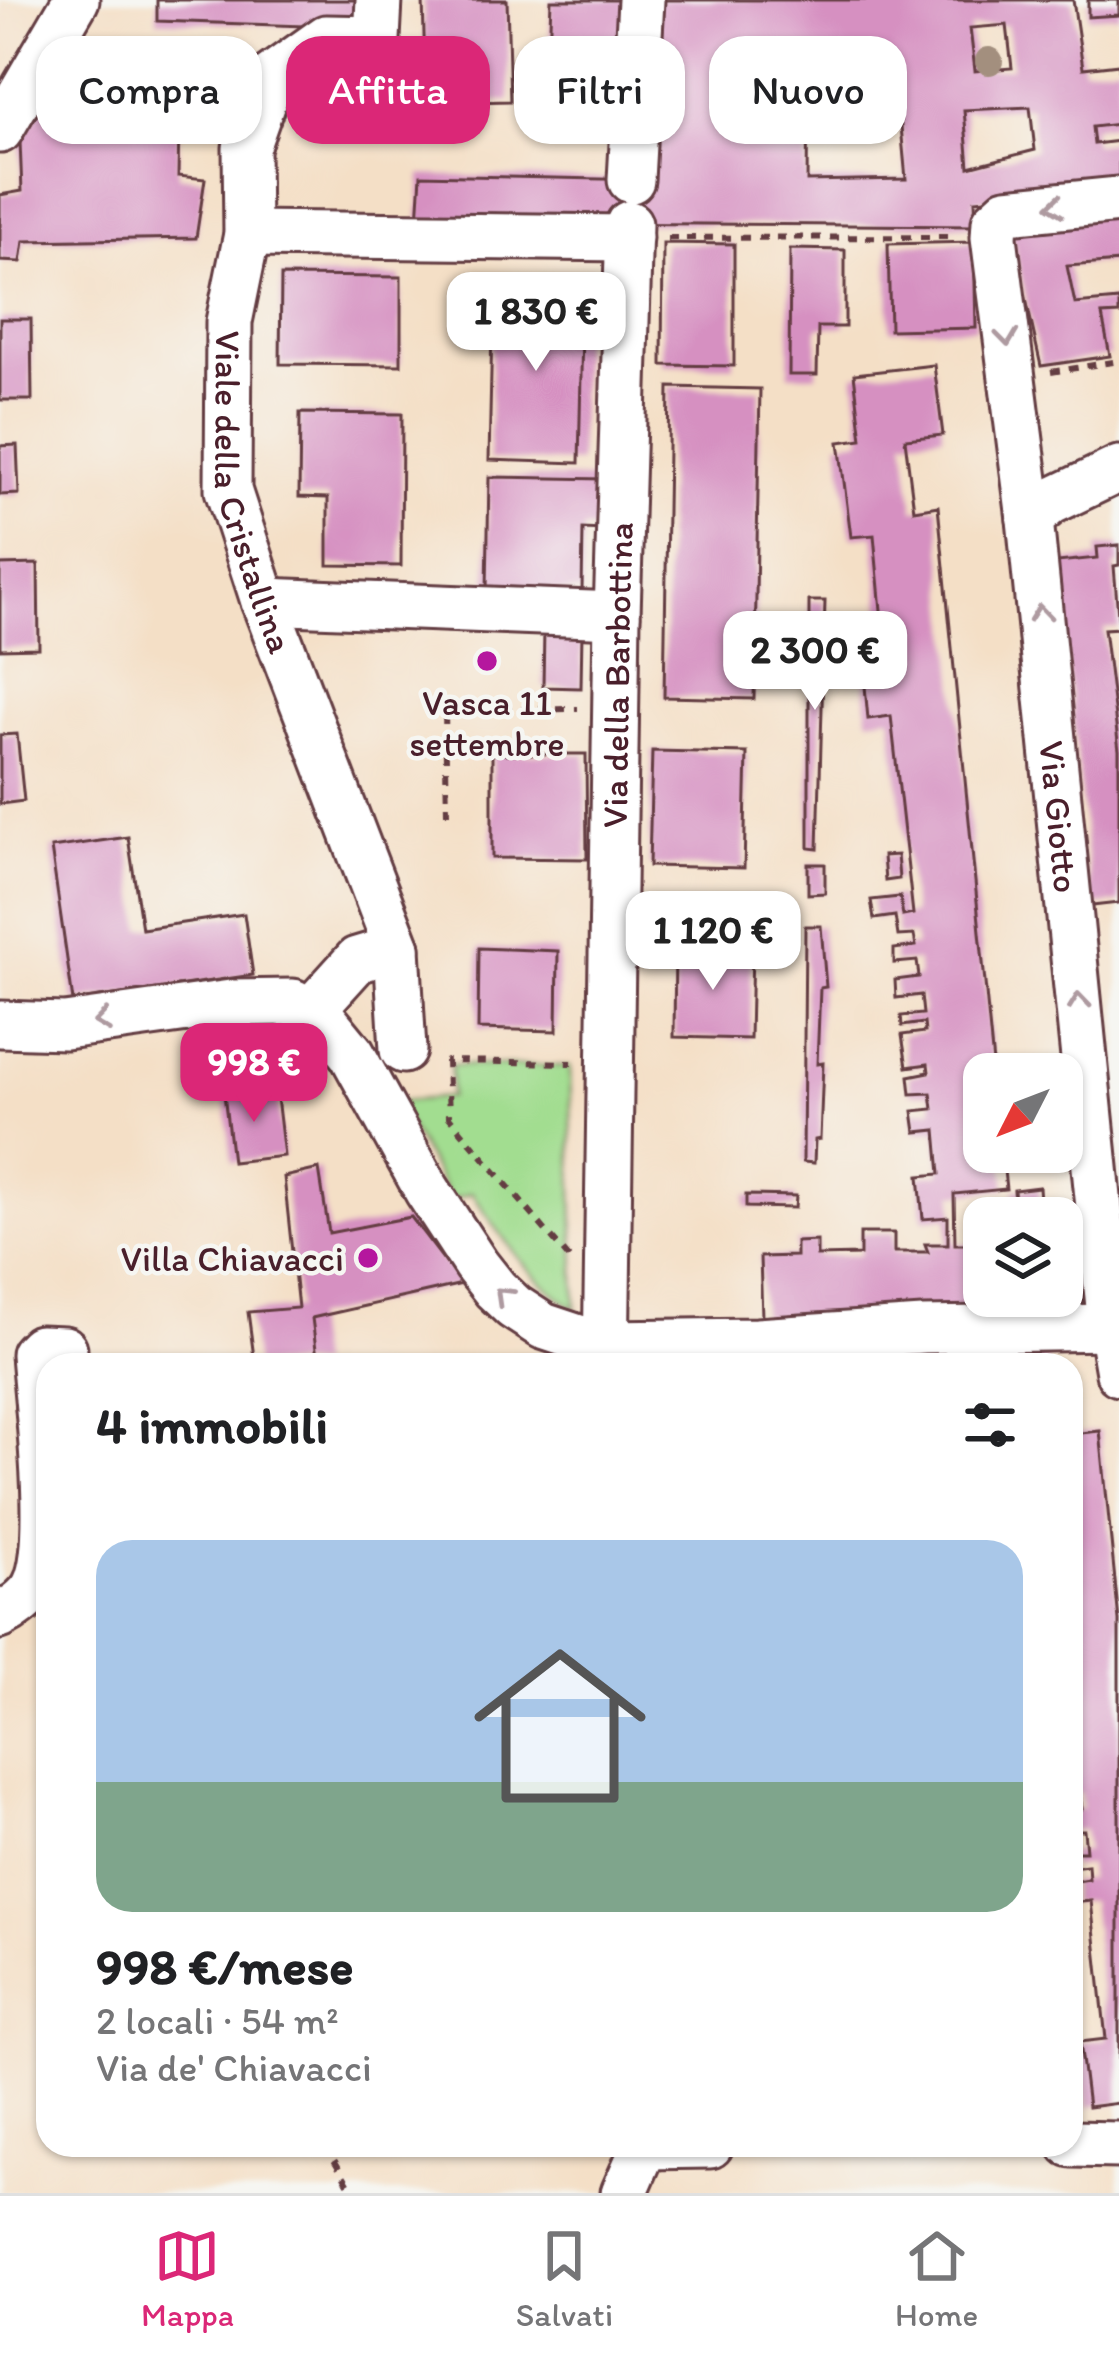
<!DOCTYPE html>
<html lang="it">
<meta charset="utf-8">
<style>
:root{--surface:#fff;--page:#f2f2f2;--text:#202124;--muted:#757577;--line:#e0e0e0;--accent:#db2777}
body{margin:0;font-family:Itim,sans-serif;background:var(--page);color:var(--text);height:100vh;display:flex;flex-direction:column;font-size:45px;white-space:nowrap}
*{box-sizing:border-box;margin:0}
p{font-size:39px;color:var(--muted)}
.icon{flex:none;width:66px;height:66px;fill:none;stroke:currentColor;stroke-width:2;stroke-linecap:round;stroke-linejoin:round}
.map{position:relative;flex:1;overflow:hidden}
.details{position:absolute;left:36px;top:1353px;width:1047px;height:804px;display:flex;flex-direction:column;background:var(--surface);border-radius:36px;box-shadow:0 3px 9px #0004}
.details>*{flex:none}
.banner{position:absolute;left:36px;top:36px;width:1047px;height:108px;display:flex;gap:24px}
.needle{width:78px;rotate:228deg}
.tools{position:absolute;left:963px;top:1053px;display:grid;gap:24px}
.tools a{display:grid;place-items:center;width:120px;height:120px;border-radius:24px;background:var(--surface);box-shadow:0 3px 9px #0004;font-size:60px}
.price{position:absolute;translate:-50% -102px;padding:0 27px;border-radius:24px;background:#fff;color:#222;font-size:39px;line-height:78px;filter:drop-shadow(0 3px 6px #0008)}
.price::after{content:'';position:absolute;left:50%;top:72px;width:36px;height:27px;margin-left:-18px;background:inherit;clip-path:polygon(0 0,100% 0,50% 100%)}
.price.on{background:var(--accent);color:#fff}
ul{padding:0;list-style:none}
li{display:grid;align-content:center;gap:24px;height:636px;padding:0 60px}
li span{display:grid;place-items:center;height:372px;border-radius:36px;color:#555}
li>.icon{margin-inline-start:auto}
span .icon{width:216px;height:216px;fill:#fffc;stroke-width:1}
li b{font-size:51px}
h2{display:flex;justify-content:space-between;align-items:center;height:144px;padding:0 60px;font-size:51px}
.tag{padding:0 42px;border-radius:36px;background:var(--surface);box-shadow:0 3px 9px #0004;font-size:42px;line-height:108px}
.tag.on{background:var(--accent);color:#fff}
.menu{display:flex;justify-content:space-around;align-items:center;height:168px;border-top:3px solid var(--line);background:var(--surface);font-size:33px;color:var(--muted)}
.menu a{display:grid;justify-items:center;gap:6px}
.menu .on{color:var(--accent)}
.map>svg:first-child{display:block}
.green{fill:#a2dd90;stroke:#767e5e;stroke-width:3}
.building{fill:#d690c1;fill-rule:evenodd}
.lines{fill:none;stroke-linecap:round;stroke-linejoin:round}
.minor-casing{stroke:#643c42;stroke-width:51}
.path{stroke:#643c42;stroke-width:6;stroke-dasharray:9 9;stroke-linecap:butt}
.minor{stroke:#fff;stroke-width:45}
.tree{fill:#a38f7e}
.oneway{stroke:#ae9aa0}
.poi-dot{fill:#b5179e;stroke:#f6f6f2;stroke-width:4.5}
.labels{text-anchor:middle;stroke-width:9;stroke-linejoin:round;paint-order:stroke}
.street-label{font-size:36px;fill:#4a1f2b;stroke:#f6f6f2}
.poi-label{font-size:36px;fill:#4a1f2b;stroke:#f6f6f2}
</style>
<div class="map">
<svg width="1119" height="2193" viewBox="0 0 1119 2193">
<rect width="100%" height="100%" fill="#f6f6f2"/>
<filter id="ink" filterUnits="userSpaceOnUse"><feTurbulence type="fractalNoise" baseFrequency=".00833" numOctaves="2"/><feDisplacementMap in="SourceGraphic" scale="24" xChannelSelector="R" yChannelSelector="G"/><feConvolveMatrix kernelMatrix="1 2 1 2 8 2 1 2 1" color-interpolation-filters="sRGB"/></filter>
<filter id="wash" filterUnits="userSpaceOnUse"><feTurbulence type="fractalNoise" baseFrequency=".004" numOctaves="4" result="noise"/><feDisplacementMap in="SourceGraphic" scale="48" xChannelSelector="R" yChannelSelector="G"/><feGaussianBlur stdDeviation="2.7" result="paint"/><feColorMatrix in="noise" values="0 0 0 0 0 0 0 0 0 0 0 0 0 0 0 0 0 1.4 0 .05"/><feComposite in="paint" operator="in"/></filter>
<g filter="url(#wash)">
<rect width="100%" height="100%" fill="#f4dfc6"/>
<path class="green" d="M451,1065L570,1066L576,1309C528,1279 504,1239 472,1193L451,1200L395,1102L450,1097Z"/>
<g id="blocks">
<g class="building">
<path d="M157,0H363L362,28L157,21Z"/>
<path d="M423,0H507L510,101L426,103Z"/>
<path d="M551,0H626L622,83L548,80Z"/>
<path d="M653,0H1073L1083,68L1119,64V124L1092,127L1094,144L1119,141V185L975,200L976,226L418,222L421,175L647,180ZM1007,25L1012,68L975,71L970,28ZM897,84L906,179L807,181L808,88ZM1030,107L1035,150L969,167L964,110Z"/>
<path d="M1088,0H1119V15L1088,17Z"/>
<path d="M125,51L129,90H218L215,128L179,125L178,176L205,179L196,238L24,241L21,262L0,261V195L22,191L20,141L76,53Z"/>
<path d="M1119,211V262L1067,266L1075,304L1119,300V314L1102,315L1110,356L1041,366L1008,218Z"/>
<path d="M974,242L976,328L890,330L888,244Z"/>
<path d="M663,243L734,244V366L662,365Z"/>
<path d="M790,249L845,250V327H818L817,375H789Z"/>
<path d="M281,276L401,277V365L280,364Z"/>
<path d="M493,285L583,286L579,463L489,460Z"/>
<path d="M0,319H31L32,400H0Z"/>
<path d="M934,365L943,435L905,439L914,510L938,506L994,1074H984V1152H1002L1006,1189L954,1194L955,1244H984V1296H1062V1243H1079L1083,1307L929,1315L762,1317L760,1257L796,1256V1242L817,1241V1256L860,1255V1233H894V1252H928L925,1244H948V1217L923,1219L919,1176L940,1174L936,1130L916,1132L913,1111L933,1109L931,1093L911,1094L909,1076L929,1072L928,1064L907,1067L902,1035L925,1032L924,1023L902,1026L901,1016L923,1014L921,995L896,998L895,980L919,977L917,961L894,963V949L916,946L914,935L898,936L895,916L874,919L871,900L900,897L903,916L913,914L891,716L868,719L859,620L882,621L874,535L851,537L839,442L862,439L854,374Z"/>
<path d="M669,387L760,389L754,699L664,697Z"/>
<path d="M300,413L402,414L401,566L328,565V498L299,497Z"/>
<path d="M17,445L19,494L0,495V446Z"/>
<path d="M489,477L605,479L604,530L583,529L582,592L487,590Z"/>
<path d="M1119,545V565L1114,566L1119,628L1104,629L1119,750V903L1092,906L1057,562L1098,558L1097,547Z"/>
<path d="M38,564L39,648L0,649V565Z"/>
<path d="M809,601H825L818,849L809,848Z"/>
<path d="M544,630L582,631L581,688L543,687Z"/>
<path d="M17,734L24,801L0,804V735Z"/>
<path d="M652,751L747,753L744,868L649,866Z"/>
<path d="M492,754H586L587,859L492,858Z"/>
<path d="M128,837L142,929L244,914L253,975L73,1001L51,848Z"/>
<path d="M897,855L899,879L885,881L883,856Z"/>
<path d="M808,864H825V893L808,894Z"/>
<path d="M805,926H821L826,987L820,988L817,1064L823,1063L820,1139L815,1140L814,1163L803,1162Z"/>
<path d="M675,947L752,948L750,1039L674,1037Z"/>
<path d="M479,948L558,951L557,1031L478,1029Z"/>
<path d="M276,1089L284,1156L232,1162L224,1094Z"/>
<path d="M319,1169L329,1233L411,1217L462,1284L312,1318L318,1365H255L248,1312L298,1308L284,1177Z"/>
<path d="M1039,1187L1040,1201L1015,1203L1014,1190Z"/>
<path d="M746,1195L796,1196L795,1208L746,1207Z"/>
<path d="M1047,1357L1048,1365H989V1361Z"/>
<path d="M1100,1431L1119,1621V2103L1088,2107L1080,2042L1106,2039L1091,1901L1071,1903V1882L1089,1879L1088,1865L1071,1867V1851H1086L1084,1830H1071V1810L1082,1809L1080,1793L1071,1794V1778L1078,1777L1077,1765L1071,1766V1749L1075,1748L1071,1721V1434Z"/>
</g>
</g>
</g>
<g filter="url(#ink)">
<use href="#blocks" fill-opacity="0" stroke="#643c42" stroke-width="3"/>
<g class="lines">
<defs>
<g id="minor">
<path id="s1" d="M379,0L377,39L326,38L271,77L246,148L247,234L229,322L228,490L264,601L397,948L403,1050"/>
<path d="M0,130L76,0"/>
<path d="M631,180L641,0"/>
<path d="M247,234L629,238"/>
<path id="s2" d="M1119,469L1050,502L1030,519L1111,1327L1119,1373"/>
<path d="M1030,519L994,237L995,222L1007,211L1119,200"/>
<path d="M264,601L617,615"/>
<path d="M310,1012L357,960L397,948"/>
<path d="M0,1024L65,1026L231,1003L293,1002L325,1021L352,1054L427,1190L476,1265L495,1289L514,1307L543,1326L579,1338L607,1343L757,1341L923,1330L1111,1327"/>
<path id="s3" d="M606,1365L617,615L629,224"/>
<path d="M0,1616C12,1610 29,1598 35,1586C56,1544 38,1406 34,1354L40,1348L64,1349"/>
<path d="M1071,2144L1119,2145"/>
<path d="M645,2146L710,2145"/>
<path d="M624,2193L645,2145"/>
</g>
</defs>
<use href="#minor" class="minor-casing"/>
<g class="path">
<path d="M668,238L955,237"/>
<path d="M1051,372L1119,361"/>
<path d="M447,814L445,710L578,709"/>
<path d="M569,1258L449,1117L447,1061L572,1063"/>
<path d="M325,2145L354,2193"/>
</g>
<use href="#minor" class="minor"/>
</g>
<circle class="tree" cx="989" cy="61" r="14"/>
<defs><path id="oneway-chevron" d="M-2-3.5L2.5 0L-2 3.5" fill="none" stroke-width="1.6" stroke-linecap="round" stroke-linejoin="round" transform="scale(3)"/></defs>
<g class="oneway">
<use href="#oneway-chevron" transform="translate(1055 206) rotate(174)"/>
<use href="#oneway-chevron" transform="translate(1007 338) rotate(83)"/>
<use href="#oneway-chevron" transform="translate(1040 613) rotate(-96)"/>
<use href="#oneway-chevron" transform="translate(1079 1001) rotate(-96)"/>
<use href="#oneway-chevron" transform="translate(102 1021) rotate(172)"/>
<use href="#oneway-chevron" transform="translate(503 1295) rotate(-136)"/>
</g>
</g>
<g class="poi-dot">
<circle cx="487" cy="661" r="12"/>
<circle cx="368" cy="1258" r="12"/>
</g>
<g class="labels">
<g class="street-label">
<text dy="13" stroke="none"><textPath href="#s1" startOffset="582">Viale della Cristallina</textPath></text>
<text dy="13" stroke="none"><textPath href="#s3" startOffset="690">Via della Barbottina</textPath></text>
<text dy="13" stroke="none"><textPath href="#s2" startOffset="402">Via Giotto</textPath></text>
</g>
<g class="poi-label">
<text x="487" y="715">Vasca 11<tspan x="487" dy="41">settembre</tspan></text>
<text x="344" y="1271" text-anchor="end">Villa Chiavacci</text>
</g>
</g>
</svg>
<div class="tools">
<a><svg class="needle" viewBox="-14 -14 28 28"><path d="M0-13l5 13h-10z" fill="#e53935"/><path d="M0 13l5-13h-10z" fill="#757577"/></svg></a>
<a><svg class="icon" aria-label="layers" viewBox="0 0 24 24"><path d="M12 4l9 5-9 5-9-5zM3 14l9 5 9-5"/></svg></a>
</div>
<b class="price" style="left:536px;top:374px">1 830 €</b>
<b class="price" style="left:815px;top:713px">2 300 €</b>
<b class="price" style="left:713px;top:993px">1 120 €</b>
<b class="price on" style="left:254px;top:1125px">998 €</b>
<div class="banner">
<a class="tag">Compra</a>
<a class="tag on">Affitta</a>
<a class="tag">Filtri</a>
<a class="tag">Nuovo</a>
</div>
<section class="details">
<h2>4 immobili<svg class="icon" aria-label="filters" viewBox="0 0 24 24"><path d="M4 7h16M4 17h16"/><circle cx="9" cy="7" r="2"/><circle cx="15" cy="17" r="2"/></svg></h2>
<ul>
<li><span style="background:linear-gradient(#a9c7e8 65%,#7fa58c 0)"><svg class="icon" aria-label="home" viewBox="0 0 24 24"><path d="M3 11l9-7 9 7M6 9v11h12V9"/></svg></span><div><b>998 €/mese</b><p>2 locali · 54 m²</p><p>Via de' Chiavacci</p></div></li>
</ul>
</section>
</div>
<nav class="menu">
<a class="on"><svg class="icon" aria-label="map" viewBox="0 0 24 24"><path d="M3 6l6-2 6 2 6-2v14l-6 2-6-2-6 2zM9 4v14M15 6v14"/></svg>Mappa</a>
<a><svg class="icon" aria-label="saved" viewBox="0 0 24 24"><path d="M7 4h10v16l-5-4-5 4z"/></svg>Salvati</a>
<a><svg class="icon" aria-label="home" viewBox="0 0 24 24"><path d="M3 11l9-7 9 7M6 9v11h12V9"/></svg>Home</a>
</nav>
